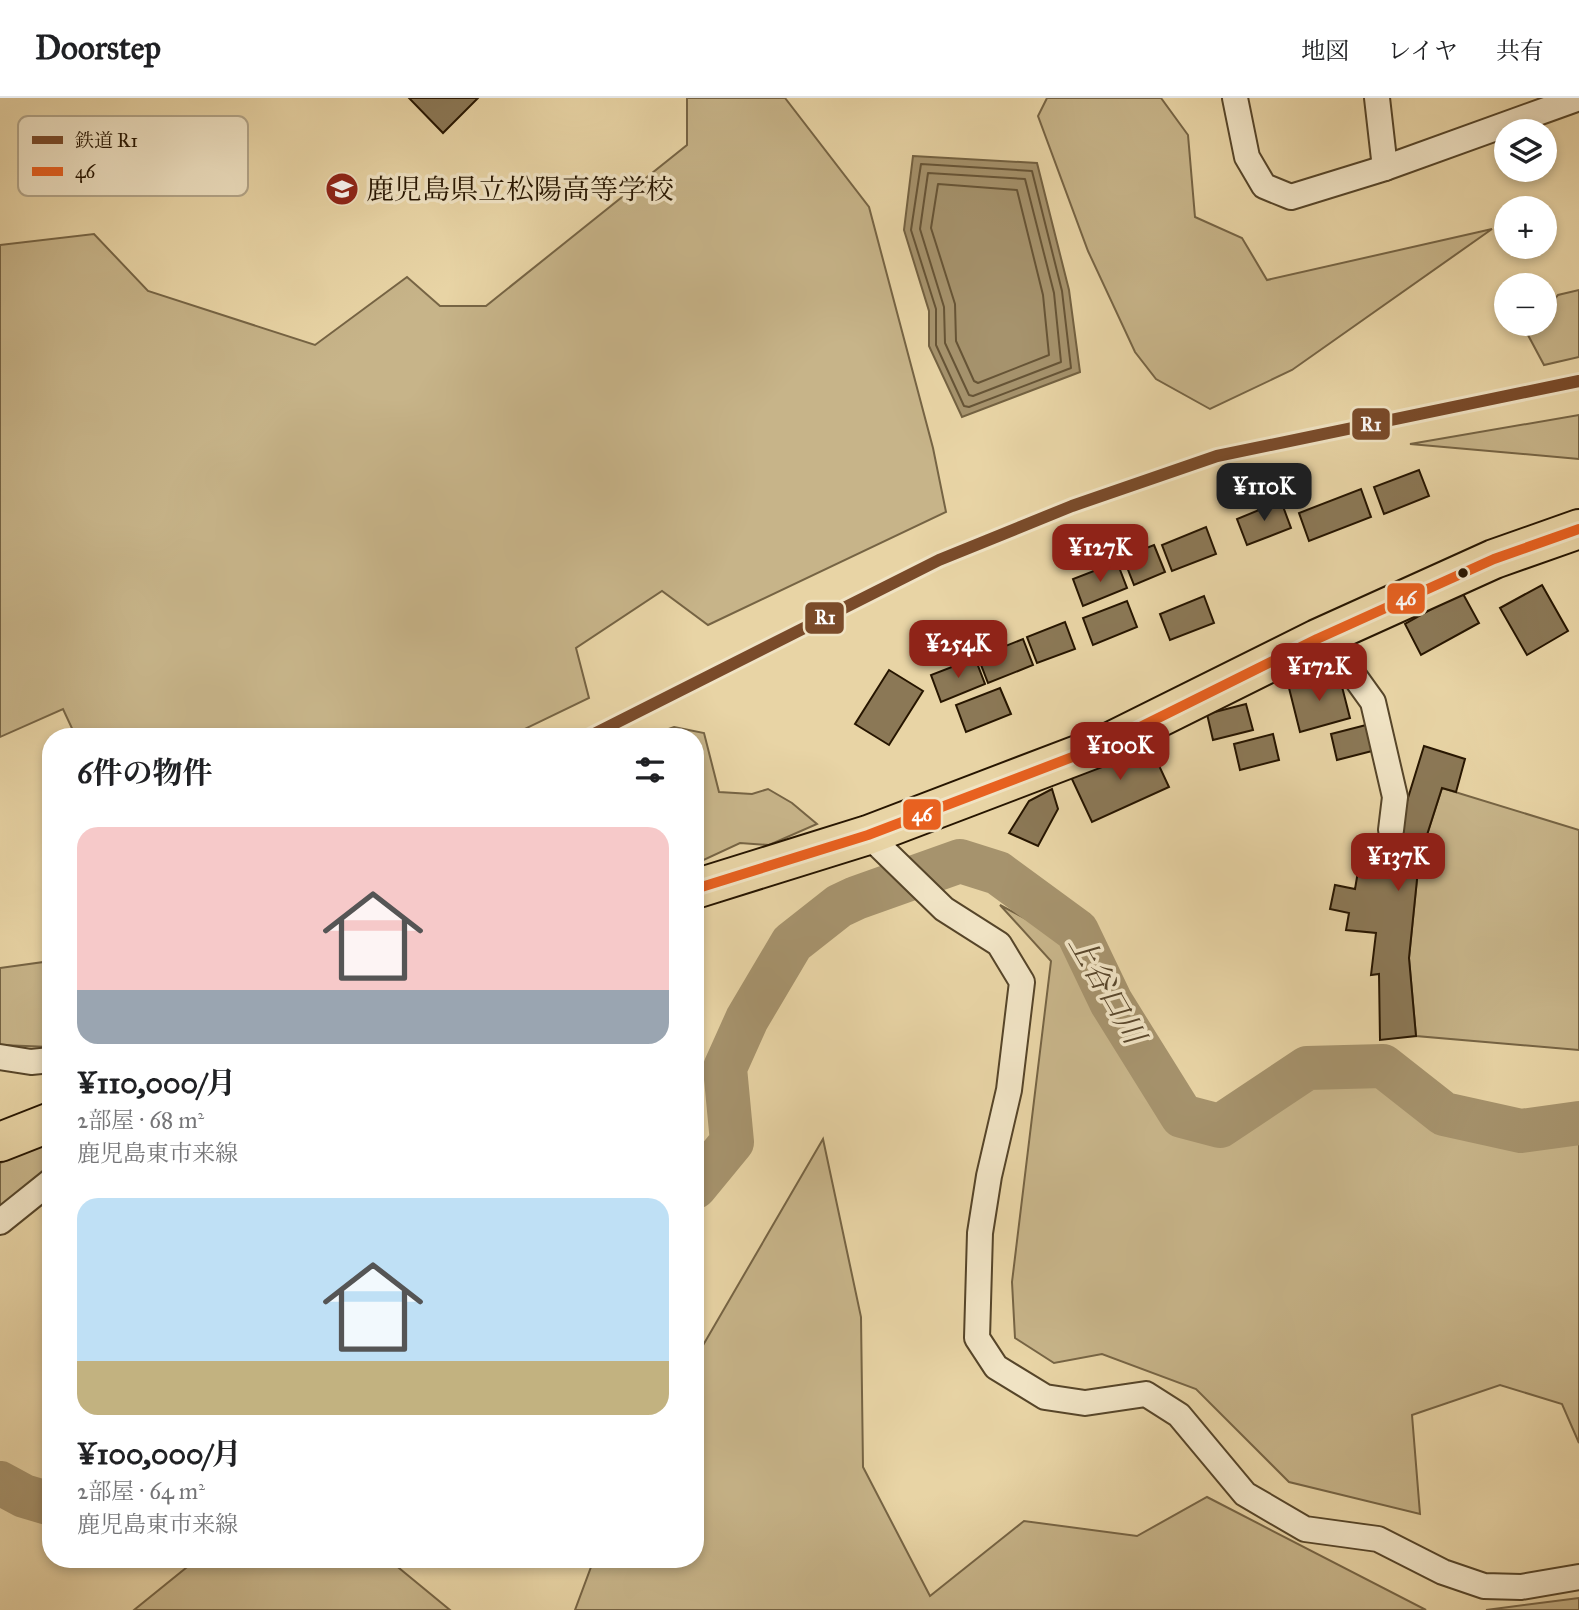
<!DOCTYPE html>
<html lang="ja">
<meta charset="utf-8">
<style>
:root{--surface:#fff;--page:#f6f6f6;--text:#202124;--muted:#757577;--line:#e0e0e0;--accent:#8f2418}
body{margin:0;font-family:"IM FELL Great Primer","Noto Serif JP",serif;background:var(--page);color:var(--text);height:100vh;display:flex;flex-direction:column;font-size:26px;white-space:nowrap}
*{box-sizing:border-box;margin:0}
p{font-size:23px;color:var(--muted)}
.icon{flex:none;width:38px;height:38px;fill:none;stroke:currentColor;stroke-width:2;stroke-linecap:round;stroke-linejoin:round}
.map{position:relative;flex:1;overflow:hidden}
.sheet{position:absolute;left:42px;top:630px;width:662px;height:840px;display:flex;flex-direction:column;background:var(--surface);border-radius:28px;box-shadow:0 4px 10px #0003}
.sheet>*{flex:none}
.controls{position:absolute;left:1494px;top:21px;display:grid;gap:14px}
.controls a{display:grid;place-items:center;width:63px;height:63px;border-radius:50%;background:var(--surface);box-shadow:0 4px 10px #0003;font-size:35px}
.price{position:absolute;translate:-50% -60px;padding:0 16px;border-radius:14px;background:var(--accent);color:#fff;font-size:23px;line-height:46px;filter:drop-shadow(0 2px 4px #0008)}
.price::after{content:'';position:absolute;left:50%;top:42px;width:21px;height:16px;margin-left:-10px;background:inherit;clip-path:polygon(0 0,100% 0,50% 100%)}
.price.selected{background:#222;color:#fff}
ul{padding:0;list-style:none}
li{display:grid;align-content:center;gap:14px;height:371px;padding:0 35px}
li span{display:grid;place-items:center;height:217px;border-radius:21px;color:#555}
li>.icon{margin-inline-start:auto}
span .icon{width:126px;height:126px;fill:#fffc;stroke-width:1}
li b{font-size:30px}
h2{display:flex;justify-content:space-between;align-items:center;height:84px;padding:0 35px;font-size:30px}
header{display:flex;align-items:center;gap:42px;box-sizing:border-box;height:98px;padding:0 35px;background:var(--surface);border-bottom:2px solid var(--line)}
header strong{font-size:33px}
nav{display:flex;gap:38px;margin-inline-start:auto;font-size:24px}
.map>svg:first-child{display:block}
.green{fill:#c7b489;stroke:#766444;stroke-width:2}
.water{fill:#a6936d;stroke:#736141;stroke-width:2}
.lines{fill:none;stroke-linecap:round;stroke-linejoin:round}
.shore{stroke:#665436;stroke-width:2}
.river{stroke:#a6936d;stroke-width:44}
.building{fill:#8b7856;stroke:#261500;stroke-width:2}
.minor-casing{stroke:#564529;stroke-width:28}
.primary-casing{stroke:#261500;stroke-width:42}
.minor{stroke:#f0e3c4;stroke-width:24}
.primary{stroke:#e8d4a5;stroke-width:38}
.bus-1-casing{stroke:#f0e3c4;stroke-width:16}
.bus-1{stroke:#e86120;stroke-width:10}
.rail-1-casing{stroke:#f0e3c4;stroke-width:18}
.rail-1{stroke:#7a4b2a;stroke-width:12}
.bus-dot{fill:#261500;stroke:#f0e3c4;stroke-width:2.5}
.labels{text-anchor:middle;stroke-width:7;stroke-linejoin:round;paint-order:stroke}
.poi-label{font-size:28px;fill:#261500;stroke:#f0e3c4;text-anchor:start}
.water-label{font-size:30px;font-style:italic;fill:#59472c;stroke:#f0e3c4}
.key{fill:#f0e3c4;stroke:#b3a589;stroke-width:2}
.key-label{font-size:19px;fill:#261500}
.line-badge{stroke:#f0e3c4;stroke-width:2.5}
.badge-label{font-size:19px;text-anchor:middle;font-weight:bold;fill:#fff}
</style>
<header>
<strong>Doorstep</strong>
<nav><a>地図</a><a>レイヤ</a><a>共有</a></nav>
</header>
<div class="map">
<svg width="1579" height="1512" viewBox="0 0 1579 1512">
<rect width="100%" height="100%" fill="#e8d4a5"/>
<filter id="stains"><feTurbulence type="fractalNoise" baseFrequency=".00286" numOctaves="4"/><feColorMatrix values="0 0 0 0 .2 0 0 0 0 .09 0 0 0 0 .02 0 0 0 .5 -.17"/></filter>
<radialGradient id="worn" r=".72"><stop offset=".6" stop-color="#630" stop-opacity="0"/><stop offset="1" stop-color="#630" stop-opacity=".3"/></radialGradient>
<g class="green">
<path d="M687,0H785L869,109L933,350L946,414L708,527L662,493L576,550L589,600L508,639H76L63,611L0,639V147L94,136L148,193L315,247L407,179L440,208H486L687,47Z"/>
<path d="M1047,0H1161L1188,37L1195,119L1242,140L1267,182L1492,131L1292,272L1210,311L1156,281L1135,254L1088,153L1038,18Z"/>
<path d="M1579,192V259L1544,267L1528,237L1537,226H1545V214L1558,197Z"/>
<path d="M1579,317V361L1410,346Z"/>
<path d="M674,629L704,635L719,694L752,696L768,691L792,705L817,726L769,747L740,745L695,766V639H646Z"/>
<path d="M1442,690L1579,732V952L1416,938L1409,860L1419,762Z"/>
<path d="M1000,807L1064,841L1173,1032L1218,1042L1309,983L1371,982L1440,1029L1524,1050L1579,1042V1345L1562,1306L1500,1287L1412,1317L1420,1416L1289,1384L1196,1291L1102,1256L1054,1265L1015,1240L1012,1184L1051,863Z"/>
<path d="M51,863V949L0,947V870Z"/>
<path d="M823,1041L861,1219L863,1369L930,1498L1024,1423L1137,1438L1207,1399L1426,1512H575L594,1461H695V1261Z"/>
<path d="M51,1044V1067L22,1095L0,1109V1065Z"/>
<path d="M197,1461H388L450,1512H134Z"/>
<path d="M1579,1500V1512H1486Z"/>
</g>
<path class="water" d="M913,58L1037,65L1069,192L1080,274L962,319L929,248V213L904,132Z"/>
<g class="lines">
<g class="shore">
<path d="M921,66L1032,73L1062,193L1071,270L969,309L964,308L936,247V211L911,132Z"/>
<path d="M928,75L1025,81L1054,195L1061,264L973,298L969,297L945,245L944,209L920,131Z"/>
<path d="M938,86L1017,92L1043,197L1049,257L978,285L974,283L956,243L955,206L931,130Z"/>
</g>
<g class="river">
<path d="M695,1089L732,1044L725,970L747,921L792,845L839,808L856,800L960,763L998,775L1077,833L1111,904L1182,1018L1220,1028L1307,970L1383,968L1444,1016L1521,1033L1579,1025"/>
<path d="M0,1385L24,1398L51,1406"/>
</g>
</g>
<g class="building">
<path d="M409,0H478L443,35Z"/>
<path d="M1419,372L1429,398L1384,416L1374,389Z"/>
<path d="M1361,391L1371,419L1309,443L1299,415Z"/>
<path d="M1281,403L1291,430L1247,447L1237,421Z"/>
<path d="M1206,429L1216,456L1172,473L1162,447Z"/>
<path d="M1154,447L1165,474L1134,487L1123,459Z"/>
<path d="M1117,464L1127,490L1083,508L1073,481Z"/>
<path d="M1542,487L1568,533L1527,557L1500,510Z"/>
<path d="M1462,494L1479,525L1421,557L1405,526Z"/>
<path d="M1204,498L1214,525L1170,542L1160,516Z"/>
<path d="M1127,503L1137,529L1093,547L1083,520Z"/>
<path d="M1065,524L1075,551L1037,565L1027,539Z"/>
<path d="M1023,541L1033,567L988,585L978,559Z"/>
<path d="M975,560L985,586L941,604L931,577Z"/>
<path d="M889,572L923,593L889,647L855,626Z"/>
<path d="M1339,577L1350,620L1300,634L1289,590Z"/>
<path d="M1000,590L1011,616L966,634L956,607Z"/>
<path d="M1246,606L1253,632L1213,642L1207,616Z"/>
<path d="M1370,626L1376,652L1337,662L1331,636Z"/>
<path d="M1273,636L1279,662L1240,672L1234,646Z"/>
<path d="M1148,644L1169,689L1092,724L1071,679Z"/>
<path d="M1424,648L1465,661L1456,694L1442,690L1419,762L1409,860L1416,938L1380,942L1379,876L1371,877L1376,835L1346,832L1349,815L1330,811L1335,787L1355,791L1362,750L1391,755Z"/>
<path d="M1052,691L1058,711L1038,748L1009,735L1029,703Z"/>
</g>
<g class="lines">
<defs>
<g id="minor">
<path d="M1235,0L1247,59L1264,88L1291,99L1385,70L1579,0"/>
<path d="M1377,0L1385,70"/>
<path d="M1317,541L1324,554L1355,579L1373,604L1395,699L1391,732"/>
<path d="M868,737L944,811L999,846L1022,884L1009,992L989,1078L980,1135L977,1240L996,1269L1045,1299L1085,1305L1146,1296L1179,1317L1245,1396L1305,1431L1378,1441L1443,1474L1484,1488L1521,1489L1579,1479"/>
<path d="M0,959L31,964L51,962"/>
<path d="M0,1124L51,1083"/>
</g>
<g id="primary">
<path d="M695,791L868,737L1104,647L1317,541L1494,461L1579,431"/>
<path d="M0,1044L51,1024"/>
</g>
</defs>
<use href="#minor" class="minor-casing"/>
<use href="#primary" class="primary-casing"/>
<use href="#minor" class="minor"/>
<use href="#primary" class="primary"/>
<defs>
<path id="bus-1" d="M695,791L868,737L1104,647L1317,541L1494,461L1579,431"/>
</defs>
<use href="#bus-1" class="bus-1-casing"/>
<use href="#bus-1" class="bus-1"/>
<defs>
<path id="rail-1" d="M588,639L939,462L1072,408L1217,358L1579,283"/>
</defs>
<use href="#rail-1" class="rail-1-casing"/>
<use href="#rail-1" class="rail-1"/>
</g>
<defs>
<symbol id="school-disc" viewBox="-11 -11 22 22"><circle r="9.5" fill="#8f2418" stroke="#f0e3c4"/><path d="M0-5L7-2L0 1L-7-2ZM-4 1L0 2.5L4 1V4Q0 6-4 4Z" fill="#fff"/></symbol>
</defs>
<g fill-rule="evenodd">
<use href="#school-disc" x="323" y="72" width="38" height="38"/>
</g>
<circle class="bus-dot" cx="1463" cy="475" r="6"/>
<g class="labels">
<g class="poi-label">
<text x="366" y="101">鹿児島県立松陽高等学校</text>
</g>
<g class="water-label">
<text transform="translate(1107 891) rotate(60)" y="10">上谷口川</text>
</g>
</g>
<rect x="18" y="18" width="230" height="80" rx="10" class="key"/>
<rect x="32" y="38" width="31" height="8" fill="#7a4b2a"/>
<rect x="32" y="69" width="31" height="9" fill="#e86120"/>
<g class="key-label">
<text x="75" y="49">鉄道 R1</text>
<text x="75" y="80">46</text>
</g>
<g class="line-badge">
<rect x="1351" y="309" width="40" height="34" rx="7" fill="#7a4b2a"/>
<rect x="1386" y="484" width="40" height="33" rx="7" fill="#e86120"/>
<rect x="804" y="503" width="41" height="34" rx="7" fill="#7a4b2a"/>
<rect x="902" y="700" width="40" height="33" rx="7" fill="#e86120"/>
</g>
<g class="badge-label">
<text x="1371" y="333">R1</text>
<text x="1406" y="507">46</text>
<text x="825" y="526">R1</text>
<text x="922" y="723">46</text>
</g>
<rect width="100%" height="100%" filter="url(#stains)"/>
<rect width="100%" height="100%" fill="url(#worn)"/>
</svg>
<div class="controls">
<a><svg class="icon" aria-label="layers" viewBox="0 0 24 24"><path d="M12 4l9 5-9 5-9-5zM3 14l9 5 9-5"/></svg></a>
<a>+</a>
<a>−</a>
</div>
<b class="price selected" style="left:1264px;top:425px">¥110K</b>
<b class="price" style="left:1100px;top:486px">¥127K</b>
<b class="price" style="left:958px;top:582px">¥254K</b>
<b class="price" style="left:1319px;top:605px">¥172K</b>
<b class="price" style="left:1120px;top:684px">¥100K</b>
<b class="price" style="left:1398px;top:795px">¥137K</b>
<section class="sheet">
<h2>6件の物件<svg class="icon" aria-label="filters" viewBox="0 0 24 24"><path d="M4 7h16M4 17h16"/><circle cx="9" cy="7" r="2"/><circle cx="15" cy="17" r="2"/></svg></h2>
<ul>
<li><span style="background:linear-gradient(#f6c9c9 75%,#9aa5b1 0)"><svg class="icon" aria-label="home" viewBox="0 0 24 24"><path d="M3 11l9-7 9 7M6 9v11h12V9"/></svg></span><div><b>¥110,000/月</b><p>2部屋 · 68 m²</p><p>鹿児島東市来線</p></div></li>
<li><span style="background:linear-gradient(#bfe0f5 75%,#c2b280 0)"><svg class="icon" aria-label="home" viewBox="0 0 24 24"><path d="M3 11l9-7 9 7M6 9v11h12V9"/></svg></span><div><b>¥100,000/月</b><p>2部屋 · 64 m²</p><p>鹿児島東市来線</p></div></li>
</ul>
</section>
</div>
